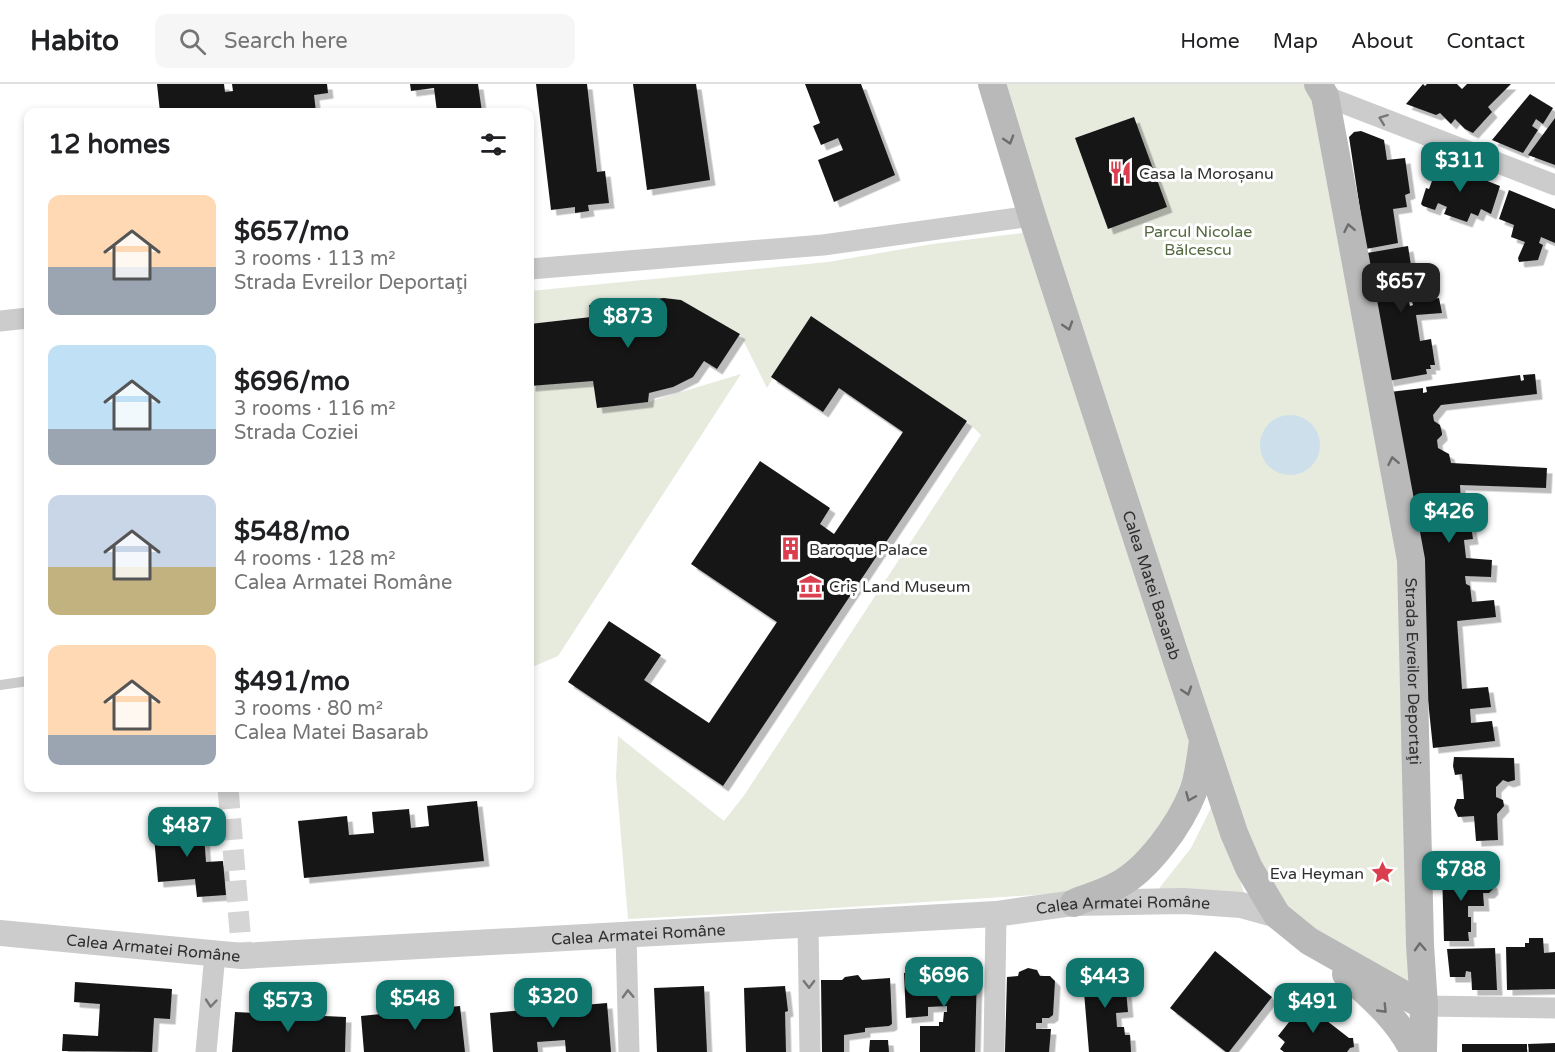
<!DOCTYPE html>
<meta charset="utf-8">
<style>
:root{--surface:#fff;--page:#f6f6f6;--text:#202124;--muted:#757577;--line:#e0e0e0;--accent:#0f766e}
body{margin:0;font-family:"Varela Round",sans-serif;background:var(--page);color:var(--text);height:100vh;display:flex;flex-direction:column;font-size:22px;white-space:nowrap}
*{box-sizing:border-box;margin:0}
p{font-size:20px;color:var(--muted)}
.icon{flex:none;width:33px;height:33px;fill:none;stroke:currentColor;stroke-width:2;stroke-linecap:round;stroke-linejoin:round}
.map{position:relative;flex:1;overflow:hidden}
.side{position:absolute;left:24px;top:24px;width:510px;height:684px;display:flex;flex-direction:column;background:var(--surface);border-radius:12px;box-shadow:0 3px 9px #0003}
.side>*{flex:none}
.price{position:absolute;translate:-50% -51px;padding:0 14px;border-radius:12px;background:var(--accent);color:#fff;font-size:20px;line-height:39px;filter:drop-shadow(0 2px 3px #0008)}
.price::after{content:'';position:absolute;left:50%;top:36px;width:18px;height:14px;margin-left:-9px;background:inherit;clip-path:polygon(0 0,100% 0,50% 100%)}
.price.on{background:#222;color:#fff}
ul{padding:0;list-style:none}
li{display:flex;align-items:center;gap:18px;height:150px;padding:0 24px}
li span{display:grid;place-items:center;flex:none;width:168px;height:120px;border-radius:12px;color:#555}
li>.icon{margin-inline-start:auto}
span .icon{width:72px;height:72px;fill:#fffc;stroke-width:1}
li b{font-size:26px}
h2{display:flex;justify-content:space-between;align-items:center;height:72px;padding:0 24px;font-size:26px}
header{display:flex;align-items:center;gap:36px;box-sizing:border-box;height:84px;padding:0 30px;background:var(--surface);border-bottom:2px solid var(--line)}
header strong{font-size:28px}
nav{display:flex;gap:33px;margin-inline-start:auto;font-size:21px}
.search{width:420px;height:54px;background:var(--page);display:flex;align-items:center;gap:15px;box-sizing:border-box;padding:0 21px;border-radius:12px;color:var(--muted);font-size:22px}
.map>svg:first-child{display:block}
.green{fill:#e6ebde}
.water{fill:#ccdfea}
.building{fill:#161616;filter:url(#shadow)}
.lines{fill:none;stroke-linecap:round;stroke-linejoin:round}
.minor-tunnel{stroke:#d5d5d5;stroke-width:21;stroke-dasharray:21 10;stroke-linecap:butt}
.service{stroke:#ccc;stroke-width:10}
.minor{stroke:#ccc;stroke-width:21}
.tertiary{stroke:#ccc;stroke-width:26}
.secondary{stroke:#b9b9b9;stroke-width:28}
.oneway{stroke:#767676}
.oneway2{stroke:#6d6d6d}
.labels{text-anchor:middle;stroke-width:6;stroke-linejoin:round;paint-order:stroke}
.poi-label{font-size:16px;fill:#2f2f2f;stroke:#fff;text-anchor:start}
.park-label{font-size:16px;fill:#54683f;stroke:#fff}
.street-label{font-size:16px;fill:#2f2f2f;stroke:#fff}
</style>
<header>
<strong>Habito</strong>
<div class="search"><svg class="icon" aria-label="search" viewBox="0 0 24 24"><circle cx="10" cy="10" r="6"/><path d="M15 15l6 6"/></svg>Search here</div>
<nav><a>Home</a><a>Map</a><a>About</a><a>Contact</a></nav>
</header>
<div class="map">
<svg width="1555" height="968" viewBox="0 0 1555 968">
<defs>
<filter id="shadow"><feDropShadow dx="5.5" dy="5.5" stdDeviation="0" flood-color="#0004"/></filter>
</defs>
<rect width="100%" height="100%" fill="#fff"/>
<g class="green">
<path d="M992,0H1318L1411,476L1424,922L1277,831L1204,657L1191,732L1121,785L1064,809L804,826L628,835L616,693L618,652L724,737L745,710L981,351L967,337L811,232L767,304L740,250L681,216L664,214L589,221L591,233L530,240V207L828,178L932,160L1022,149L1032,132Z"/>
<path d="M741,290L558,572L530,584V302L593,297L597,323L648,318Z"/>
<path d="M1215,716L1245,812H1153L1191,764Z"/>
</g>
<circle class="water" cx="1290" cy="361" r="30"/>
<g class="building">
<path d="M157,0H224L225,8L233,7L232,0H327L328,9L314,11L316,28H160Z"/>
<path d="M410,0H478L482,28H437L434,4L411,7Z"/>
<path d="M536,0H587L597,88L605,87L609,119L588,121L589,127L575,129V123L551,126Z"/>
<path d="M633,0H696L710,96L647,106Z"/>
<path d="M805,0H861L895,91L834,118L818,76L843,66L838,54L821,61L813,42L820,39Z"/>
<path d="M1423,0L1425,2L1427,0H1457L1462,5L1467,0H1511L1488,23L1492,28L1473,49L1465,45L1455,35L1451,40L1440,29L1436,31L1406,20Z"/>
<path d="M1530,10L1553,24L1543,40L1536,35L1532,42L1538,46L1523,69L1492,56Z"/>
<path d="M1134,33L1167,123L1108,145L1075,54Z"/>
<path d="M1555,34V81L1528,71Z"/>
<path d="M1361,47L1384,56L1387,76L1405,74L1410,109L1405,111L1407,123L1393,125L1398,159L1366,165L1349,53L1354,48Z"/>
<path d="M1437,77L1500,102L1491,130L1481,125L1478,132L1471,129L1467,138L1444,130L1447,123L1438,119L1435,126L1423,122L1421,120L1426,104L1429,105L1432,97L1430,96Z"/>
<path d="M1509,106L1555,125V159L1541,153L1539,159L1543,161L1538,176L1519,178L1518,174L1525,158L1511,153L1514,141L1499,135Z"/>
<path d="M1408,162L1414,201L1423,199L1424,210L1403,214L1404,219L1409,218L1410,222L1413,221L1412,218L1439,214L1442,229L1416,231L1420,257L1431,255L1435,281H1430L1431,285H1426L1427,290L1388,297L1367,169Z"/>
<path d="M664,214L681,216L740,250L717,285L704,277L693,293L673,303L649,309L648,318L597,324L593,297L530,302V240L591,233L589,221Z"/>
<path d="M811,232L967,337L723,702L568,598L609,537L661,571L644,596L709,639L777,538L691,480L760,377L830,424L820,440L834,450L903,348L839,304L823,328L771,293Z"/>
<path d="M1535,290L1537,310L1441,321L1433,331L1434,337L1440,341L1442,349V351L1437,356L1438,364L1449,370L1451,379L1547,384L1546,404L1460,401L1461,418L1449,417L1451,434L1462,433V436L1470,435L1473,455L1464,456L1466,474L1492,476L1491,493L1465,492L1466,500L1470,502L1472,518L1494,516L1496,533L1457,537L1462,605L1488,603L1491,623L1470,625L1471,639L1492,637L1495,657L1433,664L1420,540L1390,308L1423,304V309L1427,308L1426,303L1520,291L1521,297L1524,296L1523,291Z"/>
<path d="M1454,673L1514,674L1515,696L1508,698L1503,696L1496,703V713L1503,716L1504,722L1497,730L1498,756L1476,757L1474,732L1458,733L1454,724L1457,715H1464L1462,690L1455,691L1453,682Z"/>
<path d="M477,717L484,777L304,794L298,737L347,732L349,751L374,749L372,728L409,725L411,744L429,742L427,722Z"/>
<path d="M203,737L206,778L223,777L226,811L197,813L195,795L158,798L153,741Z"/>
<path d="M1442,787H1477V795H1488L1492,799L1493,805L1489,809H1483L1484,822H1468V833H1471V848H1468L1469,857H1444Z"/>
<path d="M1529,854H1543L1544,869L1555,868V905L1507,906L1506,863H1525V859H1529Z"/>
<path d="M1495,864L1497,906H1472L1471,888L1466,887L1465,893H1450L1447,865Z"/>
<path d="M1215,867L1272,913L1229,968H1226L1170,924Z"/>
<path d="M1100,878L1103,883L1114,882L1118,886L1119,895H1125L1128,928L1116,929L1117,943H1124L1125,951H1130L1131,968H1089L1082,884H1084L1086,879Z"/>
<path d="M972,883L977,888L975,968H920V942H939V938H943L944,928H947V922L928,923V932L906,934L904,889Z"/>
<path d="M1028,884L1037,886L1040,892H1050L1055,897L1053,931L1049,934H1042V939H1036V945H1051L1049,968H1005L1007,893L1018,892L1019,888Z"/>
<path d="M858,891L862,896L890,894L892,940L889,942L865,944V948L844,951V968H822L821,896H842L845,893Z"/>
<path d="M75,898L172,905L170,935L154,934L152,968L62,967L63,950L98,952L100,920L74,918Z"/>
<path d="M704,902L707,968H657L654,904Z"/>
<path d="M785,902L788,927L785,928L786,968H746L744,904Z"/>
<path d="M607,919L611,968H566L565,956L537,958L538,968H493L490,929Z"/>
<path d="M1304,919L1349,954H1353L1354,963L1350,964L1347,968H1284L1280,965L1285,958L1278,952Z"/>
<path d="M460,922L465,968H364L361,932Z"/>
<path d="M235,928L346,933L345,968H232Z"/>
<path d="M870,956H888L889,968H869Z"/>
<path d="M1555,959V968H1529L1528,960Z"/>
<rect x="1462" y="960" width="65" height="8"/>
</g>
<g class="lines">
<path class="minor-tunnel" d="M228,704L242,872"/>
<path class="service" d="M0,601L28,597"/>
<g class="minor">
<path d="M1325,12L1555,101"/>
<path d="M530,185L823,161L1032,132"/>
<path d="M0,237L28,234"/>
<path d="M808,841L810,968"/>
<path d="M626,851L629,968"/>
<path d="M1424,922L1555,924"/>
<path d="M206,968L215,870"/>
<path d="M994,968L996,830"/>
</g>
<path class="tertiary" id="s1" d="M0,849L242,872L996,830L1074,819L1184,817L1241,821L1277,831"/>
<g class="secondary">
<path id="s2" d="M992,0L1032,132L1173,565L1234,749L1249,784L1277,831L1309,857L1424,922"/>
<path id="s3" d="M1318,0L1325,12L1411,476L1420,861L1424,922L1423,968"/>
<path d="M1074,819C1088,813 1104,809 1118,801C1148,785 1180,741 1193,708C1199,693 1200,674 1203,658"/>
<path d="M1346,890C1372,913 1399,936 1414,968"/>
</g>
</g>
<defs><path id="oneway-chevron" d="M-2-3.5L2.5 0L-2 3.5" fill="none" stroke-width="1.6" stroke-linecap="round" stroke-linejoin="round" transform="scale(1.5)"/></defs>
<g class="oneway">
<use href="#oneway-chevron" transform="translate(1383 35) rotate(-159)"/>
<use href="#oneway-chevron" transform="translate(809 900) rotate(89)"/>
<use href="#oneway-chevron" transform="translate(628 910) rotate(-92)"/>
<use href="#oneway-chevron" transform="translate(211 919) rotate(95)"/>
</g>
<g class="oneway2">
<use href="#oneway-chevron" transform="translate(1009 56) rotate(73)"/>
<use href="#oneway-chevron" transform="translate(1349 144) rotate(-101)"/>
<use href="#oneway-chevron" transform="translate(1068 242) rotate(72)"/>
<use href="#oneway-chevron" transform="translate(1393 377) rotate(-101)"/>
<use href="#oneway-chevron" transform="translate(1187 607) rotate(72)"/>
<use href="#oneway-chevron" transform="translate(1190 713) rotate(113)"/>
<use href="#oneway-chevron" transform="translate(1420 863) rotate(-93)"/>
<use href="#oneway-chevron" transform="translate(1383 925) rotate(46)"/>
</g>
<defs>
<symbol id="restaurant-bare" viewBox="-9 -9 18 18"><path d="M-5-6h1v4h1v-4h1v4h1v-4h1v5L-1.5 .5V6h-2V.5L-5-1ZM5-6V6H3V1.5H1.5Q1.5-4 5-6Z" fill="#da3e4f" stroke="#fff" stroke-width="2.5" paint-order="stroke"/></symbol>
<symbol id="building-bare" viewBox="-9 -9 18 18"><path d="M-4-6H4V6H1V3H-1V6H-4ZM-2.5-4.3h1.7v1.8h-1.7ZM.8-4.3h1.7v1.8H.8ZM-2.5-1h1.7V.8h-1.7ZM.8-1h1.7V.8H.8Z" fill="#da3e4f" stroke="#fff" stroke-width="2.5" paint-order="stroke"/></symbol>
<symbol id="museum-bare" viewBox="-9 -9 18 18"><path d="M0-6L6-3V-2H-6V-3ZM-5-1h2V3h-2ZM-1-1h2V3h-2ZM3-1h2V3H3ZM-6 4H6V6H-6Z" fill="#da3e4f" stroke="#fff" stroke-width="2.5" paint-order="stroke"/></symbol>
<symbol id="sight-bare" viewBox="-9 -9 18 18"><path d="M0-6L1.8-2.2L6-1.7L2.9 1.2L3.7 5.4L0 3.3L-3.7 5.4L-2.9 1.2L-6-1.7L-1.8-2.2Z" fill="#da3e4f" stroke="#fff" stroke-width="2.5" paint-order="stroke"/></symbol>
</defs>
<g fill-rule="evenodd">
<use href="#restaurant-bare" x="1104" y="72" width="33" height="33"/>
<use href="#building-bare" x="774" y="448" width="33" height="33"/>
<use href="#museum-bare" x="794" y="486" width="33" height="33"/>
<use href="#sight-bare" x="1366" y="772" width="33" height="33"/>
</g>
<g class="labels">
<g class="poi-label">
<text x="1139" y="95">Casa la Moroșanu</text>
<text x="809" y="471">Baroque Palace</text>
<text x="829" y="508">Criș Land Museum</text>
<text x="1364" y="795" text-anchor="end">Eva Heyman</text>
</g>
<g class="park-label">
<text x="1198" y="153">Parcul Nicolae<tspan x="1198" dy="18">Bălcescu</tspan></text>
</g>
<g class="street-label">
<text dy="6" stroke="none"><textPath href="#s2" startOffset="526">Calea Matei Basarab</textPath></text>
<text dy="6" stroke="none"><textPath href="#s3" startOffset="597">Strada Evreilor Deportaţi</textPath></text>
<text dy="6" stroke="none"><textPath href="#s1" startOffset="1126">Calea Armatei Române</textPath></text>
<text dy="6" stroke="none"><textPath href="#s1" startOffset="640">Calea Armatei Române</textPath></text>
<text dy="6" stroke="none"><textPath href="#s1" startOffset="154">Calea Armatei Române</textPath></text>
</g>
</g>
</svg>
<b class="price" style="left:1460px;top:109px">$311</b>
<b class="price on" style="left:1401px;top:230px">$657</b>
<b class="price" style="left:628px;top:265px">$873</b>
<b class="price" style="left:1449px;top:460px">$426</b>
<b class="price" style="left:187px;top:774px">$487</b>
<b class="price" style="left:1461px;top:818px">$788</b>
<b class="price" style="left:944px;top:924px">$696</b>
<b class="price" style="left:1105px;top:925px">$443</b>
<b class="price" style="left:553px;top:945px">$320</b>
<b class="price" style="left:415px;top:947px">$548</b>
<b class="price" style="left:288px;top:949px">$573</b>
<b class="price" style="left:1313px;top:950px">$491</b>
<section class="side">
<h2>12 homes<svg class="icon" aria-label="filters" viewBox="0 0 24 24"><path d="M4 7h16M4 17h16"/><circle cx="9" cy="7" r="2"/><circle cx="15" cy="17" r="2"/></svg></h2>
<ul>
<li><span style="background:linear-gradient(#ffd9b3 60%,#9aa5b1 0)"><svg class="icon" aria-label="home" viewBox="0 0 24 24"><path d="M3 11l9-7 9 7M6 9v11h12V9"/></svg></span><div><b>$657/mo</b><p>3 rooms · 113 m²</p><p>Strada Evreilor Deportaţi</p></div></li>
<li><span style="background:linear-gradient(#bfe0f5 70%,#9aa5b1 0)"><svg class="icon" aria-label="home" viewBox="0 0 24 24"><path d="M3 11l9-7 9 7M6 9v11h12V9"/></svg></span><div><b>$696/mo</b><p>3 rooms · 116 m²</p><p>Strada Coziei</p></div></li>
<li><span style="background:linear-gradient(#c9d6e8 60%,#c2b280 0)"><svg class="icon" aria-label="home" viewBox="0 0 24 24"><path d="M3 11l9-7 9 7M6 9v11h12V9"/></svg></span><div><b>$548/mo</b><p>4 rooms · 128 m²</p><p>Calea Armatei Române</p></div></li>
<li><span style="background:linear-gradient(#ffd9b3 75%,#9aa5b1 0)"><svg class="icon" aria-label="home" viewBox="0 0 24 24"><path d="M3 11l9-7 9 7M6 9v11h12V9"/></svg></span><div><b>$491/mo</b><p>3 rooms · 80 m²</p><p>Calea Matei Basarab</p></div></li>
</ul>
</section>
</div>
